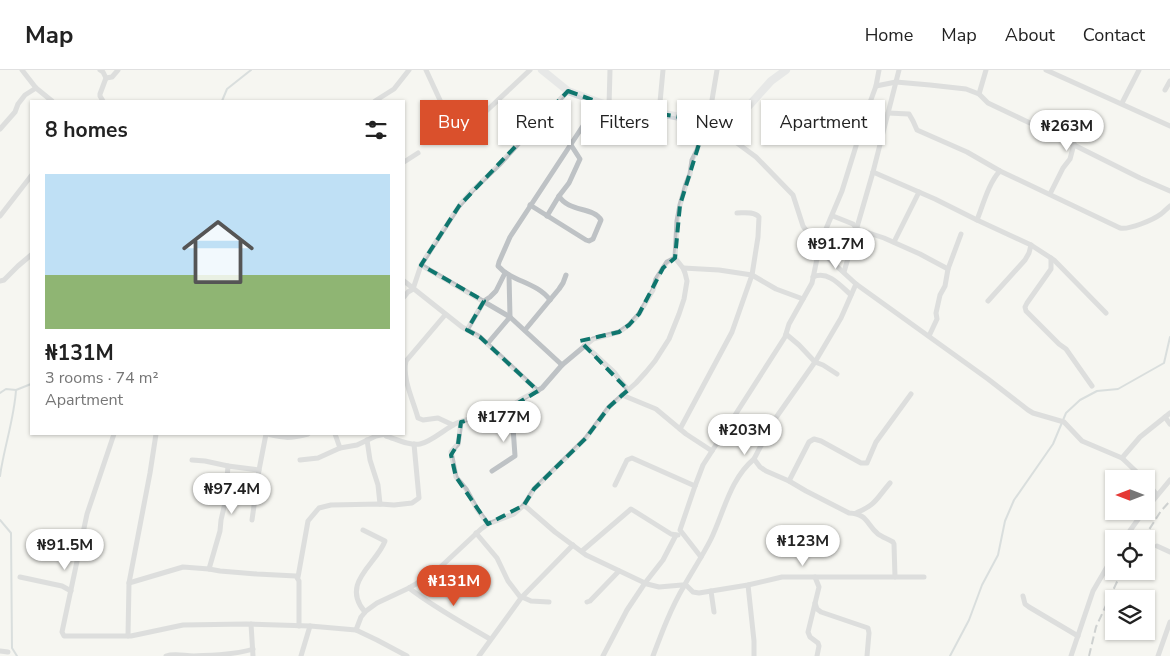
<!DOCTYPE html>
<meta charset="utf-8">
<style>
:root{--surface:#fff;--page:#f2f2f2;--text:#222;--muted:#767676;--line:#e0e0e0;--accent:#da502c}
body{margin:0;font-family:"Nunito Sans",sans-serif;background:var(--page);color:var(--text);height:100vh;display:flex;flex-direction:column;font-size:19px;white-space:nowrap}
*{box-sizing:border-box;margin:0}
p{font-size:16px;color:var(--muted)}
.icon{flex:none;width:28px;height:28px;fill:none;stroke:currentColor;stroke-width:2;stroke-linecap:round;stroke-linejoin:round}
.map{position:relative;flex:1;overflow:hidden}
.side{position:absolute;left:30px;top:30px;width:375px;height:335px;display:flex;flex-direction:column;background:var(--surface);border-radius:0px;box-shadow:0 1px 4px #0004}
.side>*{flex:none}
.hud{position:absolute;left:420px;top:30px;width:475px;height:45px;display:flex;gap:10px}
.needle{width:32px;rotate:270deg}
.controls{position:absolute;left:1105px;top:400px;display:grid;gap:10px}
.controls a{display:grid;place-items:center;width:50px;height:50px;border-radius:0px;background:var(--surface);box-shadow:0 1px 4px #0004;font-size:25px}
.price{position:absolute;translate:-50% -42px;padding:0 11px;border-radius:18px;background:#fff;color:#222;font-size:16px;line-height:32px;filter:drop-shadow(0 1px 2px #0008)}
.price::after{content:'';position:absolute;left:50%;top:30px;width:15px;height:11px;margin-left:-8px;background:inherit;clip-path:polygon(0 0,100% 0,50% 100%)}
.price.active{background:var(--accent);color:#fff}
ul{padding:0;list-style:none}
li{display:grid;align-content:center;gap:10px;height:265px;padding:0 15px}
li+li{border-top:1px solid var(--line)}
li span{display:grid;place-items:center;height:155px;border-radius:0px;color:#555}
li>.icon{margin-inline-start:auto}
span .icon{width:90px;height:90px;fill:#fffc;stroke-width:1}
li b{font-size:21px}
h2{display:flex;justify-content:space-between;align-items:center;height:60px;padding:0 15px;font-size:21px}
.pill{padding:0 18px;border-radius:0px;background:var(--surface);box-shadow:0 1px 4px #0004;font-size:18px;line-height:45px}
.pill.active{background:var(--accent);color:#fff}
header{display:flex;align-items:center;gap:30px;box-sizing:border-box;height:70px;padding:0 25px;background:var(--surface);border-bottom:1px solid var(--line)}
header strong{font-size:24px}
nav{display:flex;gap:28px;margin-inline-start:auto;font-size:18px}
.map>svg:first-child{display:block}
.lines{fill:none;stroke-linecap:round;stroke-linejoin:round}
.stream{stroke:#b7c2c6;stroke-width:2}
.street{stroke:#bec2c5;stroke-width:5}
.secondary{stroke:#d4d8dc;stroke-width:8}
.rail{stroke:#9da4a9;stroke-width:2;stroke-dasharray:8 4;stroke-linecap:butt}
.marked{fill:none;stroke:#0f766e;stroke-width:4;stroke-dasharray:10 6;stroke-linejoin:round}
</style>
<header>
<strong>Map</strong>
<nav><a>Home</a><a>Map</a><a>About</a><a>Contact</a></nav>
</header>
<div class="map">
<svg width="1170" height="586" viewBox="0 0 1170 586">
<rect width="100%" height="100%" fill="#f5f5f1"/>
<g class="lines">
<g class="stream">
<path d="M222,31L227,19L251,0"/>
<path d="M0,323L6,319L16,320L31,314"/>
<path d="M0,406C4,377 14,350 16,320"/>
<path d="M0,450L11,463L12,578L17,586"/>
<path d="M950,586L969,550L982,515L998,485L1005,451L1014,430L1053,374L1066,343L1080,330L1097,321L1118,319L1164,293L1170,267"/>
</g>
<g class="street">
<path d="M22,0L36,18L52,31"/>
<path d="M100,0L103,2L106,8L100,24V26L103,31"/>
<path d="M426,0L452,56L455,58L481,46L530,0"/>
<path d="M1046,0L1170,56"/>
<path d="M106,8L112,7L118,0"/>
<path d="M876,16L896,12L930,15L966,19L979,24L988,33L1032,54L1140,108L1170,121"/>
<path d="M1165,20L1170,11"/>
<path d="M979,24L986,0"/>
<path d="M375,31L394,19L409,0"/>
<path d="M1122,33L1139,0"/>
<path d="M609,36L610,0"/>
<path d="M659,43L663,0"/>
<path d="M888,43L909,44L913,51L917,60L967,82L1000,101L1120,158C1129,160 1153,150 1161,144C1164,142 1167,138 1170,136"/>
<path d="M0,59L15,42L18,34L25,25L36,18"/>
<path d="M718,59L756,87L793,125L803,156L819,179L830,190L856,214L988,309L1028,340L1033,343L1064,352L1082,371L1122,388L1144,409"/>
<path d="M404,92L418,83"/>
<path d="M873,102L935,129L977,150L1031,175L1054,190L1106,243"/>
<path d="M1050,124L1063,98L1070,89L1074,74"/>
<path d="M530,135L586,170L589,171L593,169L601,150C594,137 568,142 559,126"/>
<path d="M0,146L31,106"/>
<path d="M547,146L559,126L569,113L580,89L571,75"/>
<path d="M833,146L853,154L857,159L884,168L920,184L948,199"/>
<path d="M977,150C983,135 989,112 1000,101"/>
<path d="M894,172L919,122"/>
<path d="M1051,188V199L1027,233L1025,237L1026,241L1059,274L1066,279L1092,316"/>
<path d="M421,195L510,247L562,295"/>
<path d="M683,198L719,200L752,205L776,219L803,229"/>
<path d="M844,202L873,102L899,0"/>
<path d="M813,207C828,200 841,216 851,225"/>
<path d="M0,211L4,210L18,196L31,185"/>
<path d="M404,211L462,257L480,267L538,321"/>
<path d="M856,214L841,248L815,292L775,349L754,389L760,397L766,401L789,411L806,421L849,443C868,444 866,454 878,464C882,467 888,469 893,472L894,474L895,507"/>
<path d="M404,227L408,222L413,219L421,195L459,136L472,121L499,95L542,48L568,21"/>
<path d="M550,230C537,212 512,212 498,196L499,192L510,167L598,33"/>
<path d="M988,231L1025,190L1029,183L1031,175"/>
<path d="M445,245L406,291C402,308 413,330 418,348L423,350L438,348L453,355"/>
<path d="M467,260L484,231L490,227L496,221L505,203"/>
<path d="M525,260L559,219L563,213L566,205"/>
<path d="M786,264L799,275L815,292L823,295L837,304"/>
<path d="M929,266L937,249L936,243L940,225L945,216L948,199L961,164"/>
<path d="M488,273L510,247L509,205"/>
<path d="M585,275L614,302L628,320"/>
<path d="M622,325L656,339L686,364L712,381"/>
<path d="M1165,347L1170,354"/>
<path d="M461,352L458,374L451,382L456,407L466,419L477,439L488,454"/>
<path d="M680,359L732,262L752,205L758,167L759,147C754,141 744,143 737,143"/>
<path d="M114,364L87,444L62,562L64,566H131L183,555L246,554L310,556L356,560L377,570L407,586"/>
<path d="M267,364C285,368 289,369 308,364"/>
<path d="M335,364L340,378"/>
<path d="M387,364L386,366C396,369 409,376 420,374C431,372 446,358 457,353C470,347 489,346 503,342L520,330L542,318L562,295L593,269L619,262L629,255L639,244L653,220L656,209L663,198L667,192L675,188"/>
<path d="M367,370L370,390L378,415L380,434"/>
<path d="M1122,388L1140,367L1170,343"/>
<path d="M192,390L205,391L228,396"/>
<path d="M300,390L318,388L340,378L357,375L376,366L385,364"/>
<path d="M492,401L515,386L513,357L507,340"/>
<path d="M789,411L809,372L814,369L821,371L861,393H867L876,372L911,324"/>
<path d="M1146,411L1157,425"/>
<path d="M615,415L627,390L632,388L695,416"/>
<path d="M524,435L555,462L586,485L647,514L659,517L682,515L687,516L693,522L699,523L748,515L782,507H924"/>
<path d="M1146,439L1170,410"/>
<path d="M856,443C877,434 876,429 890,413"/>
<path d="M252,450L259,400L266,364"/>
<path d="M363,460L385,471C376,495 340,513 365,542"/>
<path d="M476,463L497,488L508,511L521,528"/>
<path d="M1124,469L1144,441"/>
<path d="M1157,476L1170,482"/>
<path d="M582,481L631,439L671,464L676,465H678"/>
<path d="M701,487L680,460L695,416L703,395L785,267L789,254L812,213L819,179L823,166L842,121L856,76L858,65L876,16L879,0"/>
<path d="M209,499L220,461L221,450L225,433L228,396L259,400"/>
<path d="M20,507L62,516L71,521"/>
<path d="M298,507L308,451L319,438L331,435L380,434L394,435L412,433L419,428L414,374"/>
<path d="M815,507L819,517L808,562L810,567L818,573L819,576L817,586"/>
<path d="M129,513L183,497L209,499L220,501L257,504L296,506L299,511V556"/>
<path d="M748,515L754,571V586"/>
<path d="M409,518C435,538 463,553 490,569"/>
<path d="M711,521L714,542"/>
<path d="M1023,526L1025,534L1029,537L1078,566"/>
<path d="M522,527L531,531L549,532"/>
<path d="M587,532L590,531L619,501"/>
<path d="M815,533L817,539L821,542L868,558L869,563L867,586"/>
<path d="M251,554L253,586"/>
<path d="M356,560L361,547L366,541L377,533L409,518L433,504L481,459L488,454L514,444L524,435L534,419L586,368L609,337L636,313L646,302L655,291L669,269L679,244L684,229L687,211L685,203L683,198L675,188L677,151L680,135L686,114L690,104L692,90L697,80L711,36L717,0"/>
<path d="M128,566L129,513L150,403L156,364"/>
<path d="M0,581L8,582"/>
<path d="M166,586C175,583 184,586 194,586C212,585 236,585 253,579"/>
<path d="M301,586L310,556"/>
<path d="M479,586L521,528L573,475"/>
<path d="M603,586L627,540L645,513L663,490L676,465"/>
<path d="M653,586C662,562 671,538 684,516C693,500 703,485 711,469C724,442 730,409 754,389"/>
<path d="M1071,586L1093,521L1114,485"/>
<path d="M1158,586L1170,552"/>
</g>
<path class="secondary" d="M542,0L568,21L609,36L659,43L680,47L700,56L704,58L718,59L730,55L737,49L771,11L786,0"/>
<g class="rail">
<path d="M1143,469L1161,441L1170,431"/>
<path d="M1089,586L1096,557L1122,501"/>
</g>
</g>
<path d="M0 0H1170V586H0ZM568,21L609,36L680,47L704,58L680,135L675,188L663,198L639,244L629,255L619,262L580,271L628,320L609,337L586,368L534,419L524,435L488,454L456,407L451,385L458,374L461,352L503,342L538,321L480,267L467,260L484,231L421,195L459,136Z" fill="#f5f5f1" fill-opacity=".55" fill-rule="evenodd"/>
<path class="marked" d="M568,21L609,36L680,47L704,58L680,135L675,188L663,198L639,244L629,255L619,262L580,271L628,320L609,337L586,368L534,419L524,435L488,454L456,407L451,385L458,374L461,352L503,342L538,321L480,267L467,260L484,231L421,195L459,136Z"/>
</svg>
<div class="controls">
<a><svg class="needle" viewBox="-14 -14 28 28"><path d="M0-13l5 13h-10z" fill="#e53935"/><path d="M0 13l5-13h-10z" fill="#767676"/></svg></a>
<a><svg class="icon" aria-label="locate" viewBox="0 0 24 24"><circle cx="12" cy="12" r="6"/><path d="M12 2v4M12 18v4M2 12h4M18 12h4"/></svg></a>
<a><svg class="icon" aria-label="layers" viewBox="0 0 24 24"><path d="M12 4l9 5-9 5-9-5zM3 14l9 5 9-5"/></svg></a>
</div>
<b class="price" style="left:1067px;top:82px">₦263M</b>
<b class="price" style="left:836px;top:200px">₦91.7M</b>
<b class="price" style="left:504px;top:373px">₦177M</b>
<b class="price" style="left:745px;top:386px">₦203M</b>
<b class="price" style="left:232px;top:445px">₦97.4M</b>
<b class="price" style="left:803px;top:497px">₦123M</b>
<b class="price" style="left:65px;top:501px">₦91.5M</b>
<b class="price active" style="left:454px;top:537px">₦131M</b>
<div class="hud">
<a class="pill active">Buy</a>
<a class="pill">Rent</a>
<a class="pill">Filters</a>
<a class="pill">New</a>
<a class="pill">Apartment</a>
</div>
<section class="side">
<h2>8 homes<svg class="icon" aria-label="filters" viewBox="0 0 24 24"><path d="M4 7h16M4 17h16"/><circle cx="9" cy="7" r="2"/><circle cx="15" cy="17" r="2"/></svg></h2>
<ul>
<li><span style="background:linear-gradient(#bfe0f5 65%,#8fb573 0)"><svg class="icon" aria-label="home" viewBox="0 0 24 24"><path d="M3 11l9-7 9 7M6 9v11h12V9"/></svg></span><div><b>₦131M</b><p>3 rooms · 74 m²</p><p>Apartment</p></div></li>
</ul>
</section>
</div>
